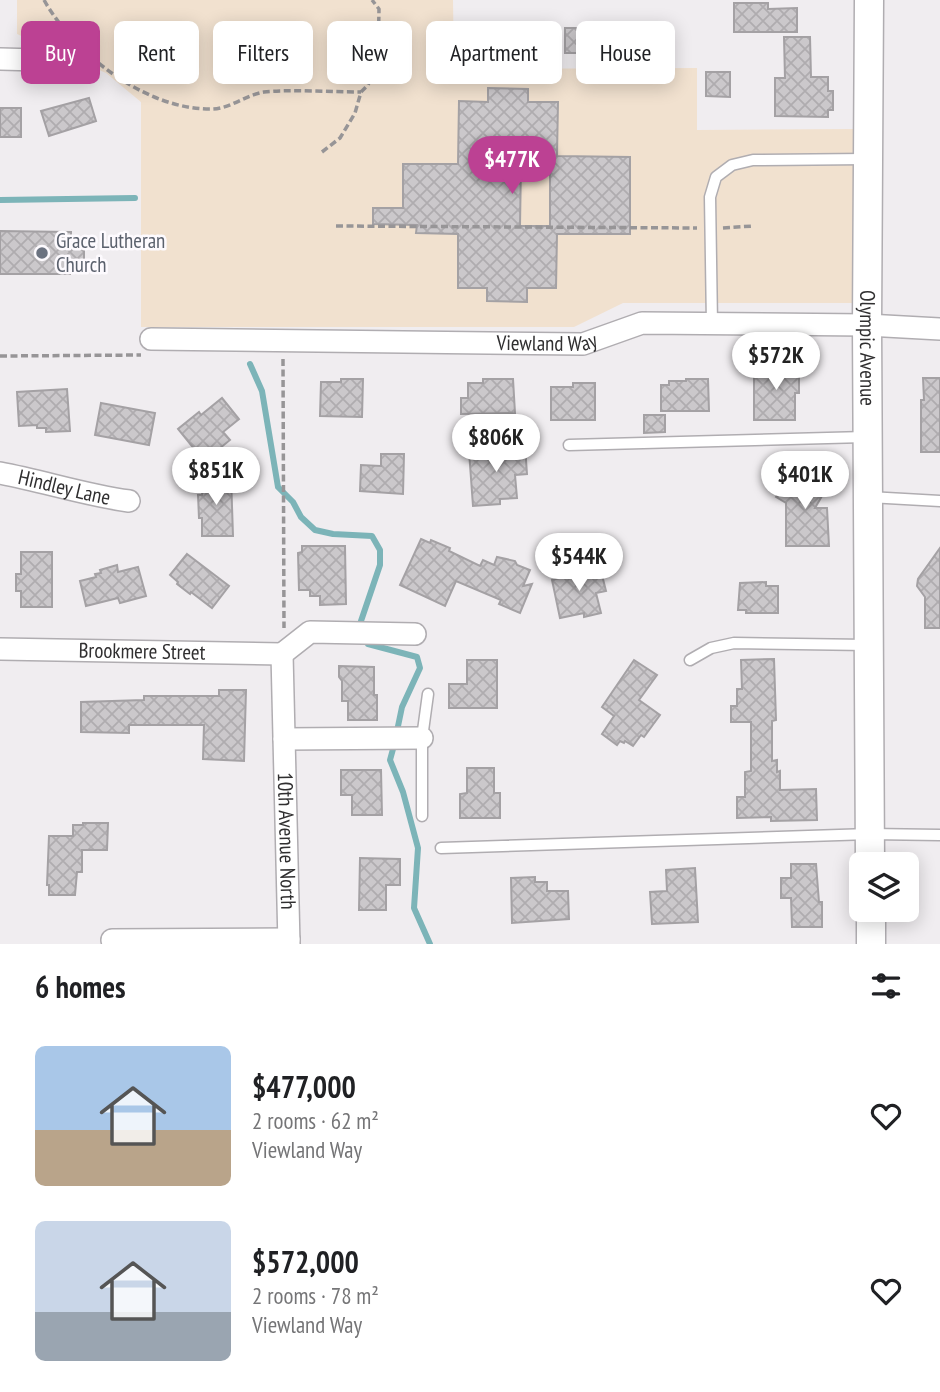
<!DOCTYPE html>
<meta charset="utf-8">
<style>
:root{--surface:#fff;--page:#f6f6f6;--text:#202124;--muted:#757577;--accent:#bc4193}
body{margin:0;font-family:"PT Sans Narrow",sans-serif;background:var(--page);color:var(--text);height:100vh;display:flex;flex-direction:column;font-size:26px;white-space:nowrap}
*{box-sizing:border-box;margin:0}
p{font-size:23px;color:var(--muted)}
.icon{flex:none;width:38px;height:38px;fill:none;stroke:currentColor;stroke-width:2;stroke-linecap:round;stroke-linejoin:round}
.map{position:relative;height:944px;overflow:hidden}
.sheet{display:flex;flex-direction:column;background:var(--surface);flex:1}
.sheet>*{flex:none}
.top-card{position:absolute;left:21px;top:21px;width:900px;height:63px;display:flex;gap:14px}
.tools{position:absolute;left:849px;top:852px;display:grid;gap:14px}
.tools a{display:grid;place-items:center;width:70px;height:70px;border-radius:10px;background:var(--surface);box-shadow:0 4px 18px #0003;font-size:35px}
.price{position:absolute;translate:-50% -60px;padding:0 16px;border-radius:24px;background:#fff;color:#222;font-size:23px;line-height:46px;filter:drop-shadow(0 2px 4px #0008)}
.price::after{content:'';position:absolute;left:50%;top:42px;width:21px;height:16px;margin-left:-10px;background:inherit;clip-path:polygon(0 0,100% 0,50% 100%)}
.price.on{background:var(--accent);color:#fff}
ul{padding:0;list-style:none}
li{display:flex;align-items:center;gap:21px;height:175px;padding:0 35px}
li span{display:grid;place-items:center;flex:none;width:196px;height:140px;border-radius:10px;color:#555}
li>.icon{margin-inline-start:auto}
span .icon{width:84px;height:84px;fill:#fffc;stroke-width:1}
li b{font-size:30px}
h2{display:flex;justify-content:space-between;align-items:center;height:84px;padding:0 35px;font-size:30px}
.chip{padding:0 24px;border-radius:10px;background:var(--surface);box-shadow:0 4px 18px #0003;font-size:24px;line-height:63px}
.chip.on{background:var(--accent);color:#fff}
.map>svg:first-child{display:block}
.education{fill:#f1e1cf}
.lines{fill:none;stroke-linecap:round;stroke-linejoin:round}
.stream{stroke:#7cb4b8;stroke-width:6}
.building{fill:url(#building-cross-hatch);stroke:#a4a1a4;stroke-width:2;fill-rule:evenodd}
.lane-casing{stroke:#b0adb1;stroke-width:13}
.street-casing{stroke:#b0adb1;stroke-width:24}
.secondary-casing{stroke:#b0adb1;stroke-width:31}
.path{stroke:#979597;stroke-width:3.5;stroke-dasharray:7 3.5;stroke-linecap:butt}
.lane{stroke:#fff;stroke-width:10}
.street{stroke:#fff;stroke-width:21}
.secondary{stroke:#fff;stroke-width:28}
.worship-dot{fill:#6b7280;stroke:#fdfafe;stroke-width:2.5}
.labels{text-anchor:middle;stroke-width:5;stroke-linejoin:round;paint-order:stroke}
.worship-label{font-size:21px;fill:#5b616d;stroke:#fdfafe;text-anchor:start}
.street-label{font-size:21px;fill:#302f30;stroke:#fdfafe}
</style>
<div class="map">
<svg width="940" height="944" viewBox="0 0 940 944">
<defs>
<pattern id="building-cross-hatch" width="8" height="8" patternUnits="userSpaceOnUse" patternTransform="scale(1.75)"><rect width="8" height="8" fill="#cbc8cb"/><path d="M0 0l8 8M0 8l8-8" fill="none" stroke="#afacaf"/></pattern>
</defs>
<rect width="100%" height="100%" fill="#f0edf0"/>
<path class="education" d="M17,0H453L454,69L697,68V130L859,129V303H623L574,327H141V102L106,73L17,34Z"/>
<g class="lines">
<g class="stream">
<path d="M0,200L135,198"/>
<path d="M250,364L262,391L278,487L293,502L301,517L315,530L333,534L372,536L380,550V565L361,621"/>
<path d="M368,644L417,657L420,668L402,707L397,731"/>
<path d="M393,749L390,760L403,792L418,848L414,908L430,944"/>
</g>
</g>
<g class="building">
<path d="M734,3H768V9L797,8V32H734Z"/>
<path d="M565,28H598V36H606V53H565Z"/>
<path d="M784,37H810L811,77H828V91H833V110H828V117L775,116V78H785Z"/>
<path d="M706,72H730V97L706,96Z"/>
<path d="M488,88L528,89V102H558L557,156L630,157V234H557L556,288H527V302L487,301V288H458V234L416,233L417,225L373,224V208H403V164H458L459,101L488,102ZM521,165H550V226H520Z"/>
<path d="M89,98L96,121L49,136L41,111Z"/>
<rect x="0" y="108" width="21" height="29"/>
<path d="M0,231L71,232V238H84V268H70V274H0Z"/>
<path d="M754,365H799V393H795V420H754Z"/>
<path d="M923,378H940V452H921V400H924Z"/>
<path d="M341,379H363L362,417L320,416L321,382H341Z"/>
<path d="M483,379H513L515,413L461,414V398H468V383H483Z"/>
<path d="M686,379H708L709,411H661V385H669V381H686Z"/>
<path d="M573,383H595V420H551V387H573Z"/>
<path d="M67,389L70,431L46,432V428H37V425L19,426L17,392Z"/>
<path d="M222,398L239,419L223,432L230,440L204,461L178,429L199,412L201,415Z"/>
<path d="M101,403L155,413L149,445L95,435Z"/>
<path d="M644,415H665V432L644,433Z"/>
<path d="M525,446L527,474L515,475L517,498L500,499V504L473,506L469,451Z"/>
<path d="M381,454H404L403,494L360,491L361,465L381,466Z"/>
<path d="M804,470L821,477L820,479L829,484L815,508H827L829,546H786V503L776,497L788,476L797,482Z"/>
<path d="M204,476H231L233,536H202V518H199L198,495H202Z"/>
<path d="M421,539L430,543L431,540L450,548L449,551L480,566L483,560L494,565L497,557L515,561L517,565L530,570L523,586L532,584L520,613L499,604L501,600L456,581L445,606L400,585Z"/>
<path d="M302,546H345L346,604L320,605V596H310V590H299L298,553L302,552Z"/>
<path d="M940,548V628H925V597L917,586L918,579Z"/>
<path d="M21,552H52V607H21V591H16V574H21Z"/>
<path d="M187,554L229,586L212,608L191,592L190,594L177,584L178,582L170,575Z"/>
<path d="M117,565L118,572L138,567L146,596L120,603L118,598L86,606L80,581L96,577L95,574L101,573L100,570Z"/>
<path d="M600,567L606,591L596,593L601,613L584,617V613L560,618L552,580Z"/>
<path d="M766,582V586H778V613H746V610H738L740,583Z"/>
<path d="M774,659L776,720L772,721V761L777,760V772L780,771V790L816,789L817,820L771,821V817L737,818V797H745V772L751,771V722H731V706H737V689H742L741,660Z"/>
<path d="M467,660H497V708H449V684H467Z"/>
<path d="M634,660L657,675L639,700L660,715L644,737L641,735L633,746L625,741L624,743L620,741L617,745L602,734L614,716L602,707Z"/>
<path d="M339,666L374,667V695H377V720H348V701H342V681L339,677Z"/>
<path d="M219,690H246L244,761L203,759L204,725H129V733L81,732V702L144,700V696H219Z"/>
<path d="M467,768H494V793H500V818H460V794L467,793Z"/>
<path d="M341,770H381L382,815H352V795H341Z"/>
<path d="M83,823H108L107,850H82V872H77L75,895H49V885H47L49,836H73V825H83Z"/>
<path d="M360,858L400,859V885H386V910H359Z"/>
<path d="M791,864H816L819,902H822V927H792L791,898H781V878H791Z"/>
<path d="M695,868L698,922L652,924L650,892L667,891L666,870Z"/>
<path d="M535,877V882H547V891H568L569,919L512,923L511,878Z"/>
</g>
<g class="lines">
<defs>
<g id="lane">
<path d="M712,324L710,197L716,177L732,165L753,160L866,159"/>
<path d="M569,445L865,437"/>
<path d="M869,497L940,501"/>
<path d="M690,660L711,648L734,643L867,645"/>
<path d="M422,816V738L428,694"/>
<path d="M441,848L870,834L940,835"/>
</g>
<g id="street">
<path d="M0,59L38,60"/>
<path id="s1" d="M151,339L583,344L642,323L867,325L940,329"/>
<path id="s2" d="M0,473C43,481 85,495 129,501"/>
<path id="s3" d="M0,649L282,654"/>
<path id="s4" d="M282,654L289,944"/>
<path d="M282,654L310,632L415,634"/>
<path d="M284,739L422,738"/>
<path d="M112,940L289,939"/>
</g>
<g id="secondary">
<path id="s5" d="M869,0L867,325L870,864"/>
<path d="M871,910V944"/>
</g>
</defs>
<use href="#lane" class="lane-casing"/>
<use href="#street" class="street-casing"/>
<use href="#secondary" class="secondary-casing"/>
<g class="path">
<path d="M44,0C75,55 148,111 213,109C231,108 246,95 264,92C291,89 332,92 361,92"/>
<path d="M322,152L340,138L355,113L361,92L368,85L378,61L379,9L372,0"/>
<path d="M336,226L697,228"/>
<path d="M723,228L753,226"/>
<path d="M0,356L141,355"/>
<path d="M283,359L284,628"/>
</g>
<use href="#lane" class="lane"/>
<use href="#street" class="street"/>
<use href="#secondary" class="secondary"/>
</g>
<circle class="worship-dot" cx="42" cy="253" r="7"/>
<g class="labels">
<g class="worship-label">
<text x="56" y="248">Grace Lutheran<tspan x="56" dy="24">Church</tspan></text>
</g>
<g class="street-label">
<text dy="7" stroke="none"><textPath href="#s1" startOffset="396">Viewland Way</textPath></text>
<text dy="7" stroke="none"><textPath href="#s5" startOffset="348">Olympic Avenue</textPath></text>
<text dy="7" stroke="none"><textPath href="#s2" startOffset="66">Hindley Lane</textPath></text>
<text dy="7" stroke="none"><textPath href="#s3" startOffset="142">Brookmere Street</textPath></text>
<text dy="7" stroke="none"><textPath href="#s4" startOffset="187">10th Avenue North</textPath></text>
</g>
</g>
</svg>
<div class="tools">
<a><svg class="icon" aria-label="layers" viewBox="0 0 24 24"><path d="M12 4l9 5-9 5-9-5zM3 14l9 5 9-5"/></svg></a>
</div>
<b class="price on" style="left:512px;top:196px">$477K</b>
<b class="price" style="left:776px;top:392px">$572K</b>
<b class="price" style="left:496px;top:474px">$806K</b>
<b class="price" style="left:216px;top:507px">$851K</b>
<b class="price" style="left:805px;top:511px">$401K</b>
<b class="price" style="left:579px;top:593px">$544K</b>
<div class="top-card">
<a class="chip on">Buy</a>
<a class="chip">Rent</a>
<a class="chip">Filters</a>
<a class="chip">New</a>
<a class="chip">Apartment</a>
<a class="chip">House</a>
</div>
</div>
<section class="sheet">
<h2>6 homes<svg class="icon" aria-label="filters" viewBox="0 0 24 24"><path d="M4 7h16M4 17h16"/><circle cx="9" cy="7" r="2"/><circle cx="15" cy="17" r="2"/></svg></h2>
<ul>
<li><span style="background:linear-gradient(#a9c7e8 60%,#b9a48a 0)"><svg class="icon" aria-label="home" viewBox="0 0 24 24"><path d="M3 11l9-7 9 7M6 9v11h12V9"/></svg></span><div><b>$477,000</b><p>2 rooms · 62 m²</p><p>Viewland Way</p></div><svg class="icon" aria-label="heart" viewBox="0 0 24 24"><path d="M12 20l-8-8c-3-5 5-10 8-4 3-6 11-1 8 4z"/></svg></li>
<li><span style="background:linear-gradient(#c9d6e8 65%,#9aa5b1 0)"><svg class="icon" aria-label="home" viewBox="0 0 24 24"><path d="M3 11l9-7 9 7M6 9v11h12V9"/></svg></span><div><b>$572,000</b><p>2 rooms · 78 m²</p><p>Viewland Way</p></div><svg class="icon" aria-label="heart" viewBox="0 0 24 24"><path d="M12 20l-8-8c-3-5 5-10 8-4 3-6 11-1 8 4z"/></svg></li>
</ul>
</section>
